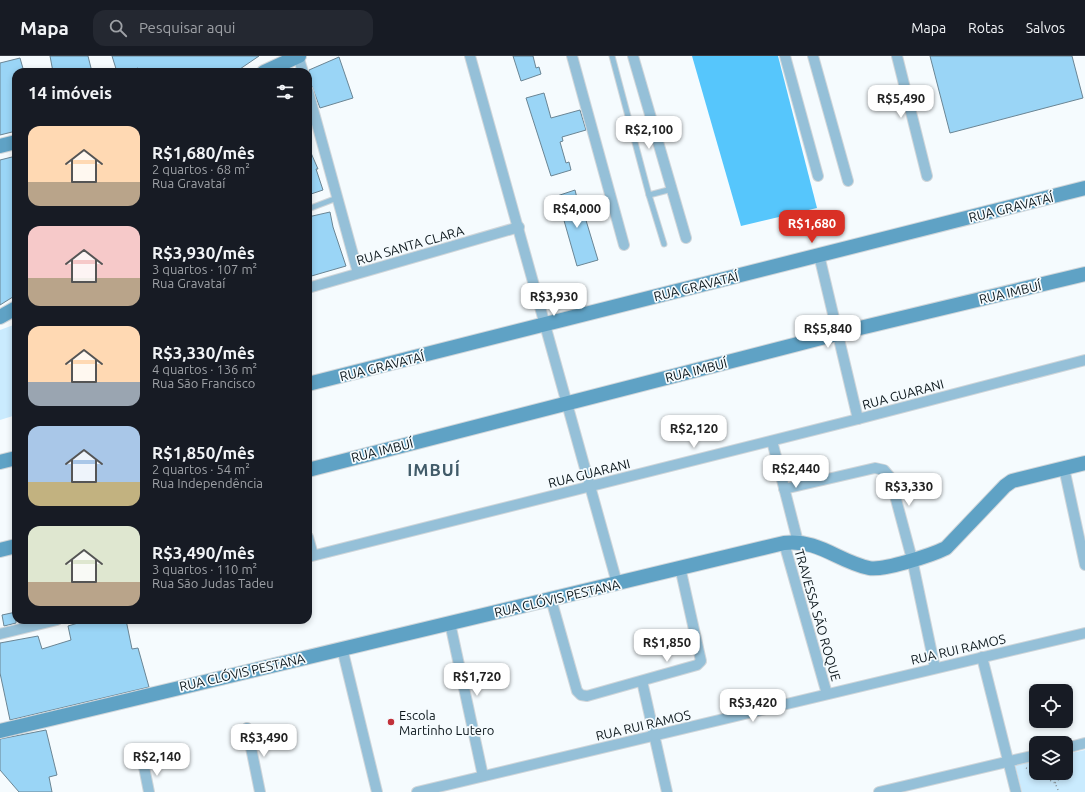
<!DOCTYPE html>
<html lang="pt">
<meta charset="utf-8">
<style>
:root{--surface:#171b24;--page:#242831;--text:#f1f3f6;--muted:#9ea1a6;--line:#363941;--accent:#d93025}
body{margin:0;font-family:Ubuntu,sans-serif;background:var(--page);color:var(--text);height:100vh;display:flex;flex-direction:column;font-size:15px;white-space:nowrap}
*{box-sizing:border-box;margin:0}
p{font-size:13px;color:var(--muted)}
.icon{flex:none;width:22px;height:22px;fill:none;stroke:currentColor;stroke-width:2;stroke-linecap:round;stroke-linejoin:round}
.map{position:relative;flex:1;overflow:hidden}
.details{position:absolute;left:12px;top:12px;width:300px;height:556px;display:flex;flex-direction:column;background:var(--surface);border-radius:12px;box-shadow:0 2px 6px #0003}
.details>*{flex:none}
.buttons{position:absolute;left:1029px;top:628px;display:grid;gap:8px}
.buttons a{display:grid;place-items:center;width:44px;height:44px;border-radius:8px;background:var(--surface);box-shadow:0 2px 6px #0003;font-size:20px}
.price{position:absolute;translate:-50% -34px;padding:0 9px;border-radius:8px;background:#fff;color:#222;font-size:13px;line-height:26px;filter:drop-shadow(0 1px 2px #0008)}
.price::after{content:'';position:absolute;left:50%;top:24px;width:12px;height:9px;margin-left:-6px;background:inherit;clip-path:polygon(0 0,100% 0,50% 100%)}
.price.on{background:var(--accent);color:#fff}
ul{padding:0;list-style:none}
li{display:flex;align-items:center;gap:12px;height:100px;padding:0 16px}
li span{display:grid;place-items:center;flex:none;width:112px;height:80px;border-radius:12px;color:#555}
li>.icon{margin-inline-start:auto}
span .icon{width:48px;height:48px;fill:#fffc;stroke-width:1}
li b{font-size:17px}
h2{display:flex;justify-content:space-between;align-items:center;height:48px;padding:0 16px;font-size:17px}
header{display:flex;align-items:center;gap:24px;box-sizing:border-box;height:56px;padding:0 20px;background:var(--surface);border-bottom:1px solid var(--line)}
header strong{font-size:19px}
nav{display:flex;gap:22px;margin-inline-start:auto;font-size:14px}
.search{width:280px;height:36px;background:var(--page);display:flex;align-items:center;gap:10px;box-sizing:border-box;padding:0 14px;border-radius:12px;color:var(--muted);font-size:15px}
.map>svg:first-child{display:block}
.green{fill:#caebfe}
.forest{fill:#56c6fc}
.building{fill:#9ad5f6;stroke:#6a8594}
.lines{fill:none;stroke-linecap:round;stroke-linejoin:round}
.lane-casing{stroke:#d0d6da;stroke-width:7}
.street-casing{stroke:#d0d6da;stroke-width:12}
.secondary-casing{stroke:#d0d6da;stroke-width:16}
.path{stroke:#8a9397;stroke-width:1.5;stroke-dasharray:1 3;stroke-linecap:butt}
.lane{stroke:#95c0d8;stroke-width:5}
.street{stroke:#95c0d8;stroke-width:10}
.secondary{stroke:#5fa2c5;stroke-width:14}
.poi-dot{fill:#c1313a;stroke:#f5fbfe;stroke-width:1.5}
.labels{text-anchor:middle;stroke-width:3.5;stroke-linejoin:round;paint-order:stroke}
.street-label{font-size:13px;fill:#0b161b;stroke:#f5fbfe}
.poi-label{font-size:13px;fill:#0b161b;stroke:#f5fbfe;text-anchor:start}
.district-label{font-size:17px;font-weight:bold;letter-spacing:1px;fill:#415b69;stroke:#f5fbfe}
</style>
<header>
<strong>Mapa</strong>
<div class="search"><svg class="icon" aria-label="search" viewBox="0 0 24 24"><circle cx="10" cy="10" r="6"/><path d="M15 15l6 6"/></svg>Pesquisar aqui</div>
<nav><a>Mapa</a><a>Rotas</a><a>Salvos</a></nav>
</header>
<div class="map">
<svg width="1085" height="736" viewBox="0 0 1085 736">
<rect width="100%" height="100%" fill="#f5fbfe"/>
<g class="green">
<path d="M16,268V359L0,364V274Z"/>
<path d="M1085,694V736H1022L1015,709L1036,704V717H1066V698Z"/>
</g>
<path class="forest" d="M692,0H778L817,152L741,170Z"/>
<g class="building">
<path d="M50,0H88L92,16H53Z"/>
<path d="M112,0H259L240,13L222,16H139L138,12L126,16H117Z"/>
<path d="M513,0H533L536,12L539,11L541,18L521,25Z"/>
<path d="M930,0H1072L1083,42L950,77Z"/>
<path d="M339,1L353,42L320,52L308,20L309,14Z"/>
<path d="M20,2L24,16H16V75L0,79V7Z"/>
<path d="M544,37L551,62L580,54L586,74L562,81L563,85L560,86L566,107L569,106L571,114L551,120L526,42Z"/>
<path d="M308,90L318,113H316L323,134L308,139Z"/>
<path d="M16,100V239L0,249V104Z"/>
<path d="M575,134L582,162L585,161L598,204L577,210L557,140Z"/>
<path d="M330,156L333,171L346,210L308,221V161Z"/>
<path d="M16,556V567L4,570L2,559Z"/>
<path d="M88,564H126L132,593L138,592L149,631L10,664L0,617V587L38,580L42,593L71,584L68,570Z"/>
<path d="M46,674L57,719L49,721L52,736H19L0,714V683Z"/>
</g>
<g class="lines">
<defs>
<g id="lane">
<path d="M612,0L649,139L672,133"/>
<path d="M649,139L664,188"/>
<path d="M308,153L337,142"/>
</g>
<g id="street">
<path d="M298,0L303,16"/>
<path d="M470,0L617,527"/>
<path d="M572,0L624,189"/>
<path d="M633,0L686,182"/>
<path d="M785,0L818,120"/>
<path d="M813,0L848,125"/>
<path d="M897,0L927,120"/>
<path d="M308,35L358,217"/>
<path d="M819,199L858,363"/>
<path d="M308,232L519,171"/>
<path d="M772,385L798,486"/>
<path d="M1064,412L1085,509"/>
<path d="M784,433L875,412L884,414L890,421L912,503L935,612"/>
<path d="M308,481L313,499"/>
<path d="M784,487L827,638"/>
<path d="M308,501L858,363L1085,304"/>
<path d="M551,543L577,635L581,639L587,640L697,609L701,605L680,511"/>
<path d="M450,567L483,720"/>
<path d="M0,578L57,564"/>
<path d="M342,592L377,736"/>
<path d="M982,601L1016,736"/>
<path d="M642,625L667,736"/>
<path d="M247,672L260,736"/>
<path d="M1066,692L1085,687"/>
<path d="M144,711L149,736"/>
<path d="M417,736L1085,577"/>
<path d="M879,736L1036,699"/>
</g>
<g id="secondary">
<path d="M264,16L299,0"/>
<path d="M0,90L16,86"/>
<path d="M0,261L16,252"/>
<path d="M308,328L1085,132"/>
<path d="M0,406L16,402"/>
<path d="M308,414L860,272L1085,218"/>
<path d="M0,494L16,490"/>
<path d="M0,675L784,487C819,483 837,505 869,512C883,515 932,499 946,492L1005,430L1012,425L1085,407"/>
</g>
</defs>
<use href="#lane" class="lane-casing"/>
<use href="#street" class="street-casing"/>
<use href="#secondary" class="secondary-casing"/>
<g class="path">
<path d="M1026,712L1036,717"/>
<path d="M1036,717L1055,727L1059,736"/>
<path d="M1055,727L1066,716"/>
</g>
<use href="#lane" class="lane"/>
<use href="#street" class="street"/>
<use href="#secondary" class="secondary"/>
</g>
<circle class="poi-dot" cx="391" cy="666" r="4"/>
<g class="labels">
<g class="street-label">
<text transform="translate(1011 151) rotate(-14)" y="5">RUA GRAVATAÍ</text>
<text transform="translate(410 189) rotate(-16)" y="5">RUA SANTA CLARA</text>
<text transform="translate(696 230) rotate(-14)" y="5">RUA GRAVATAÍ</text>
<text transform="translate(1010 236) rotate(-13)" y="5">RUA IMBUÍ</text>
<text transform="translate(382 310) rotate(-14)" y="5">RUA GRAVATAÍ</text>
<text transform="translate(696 314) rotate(-14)" y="5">RUA IMBUÍ</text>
<text transform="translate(903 338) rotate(-15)" y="5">RUA GUARANI</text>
<text transform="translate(382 394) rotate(-14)" y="5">RUA IMBUÍ</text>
<text transform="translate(589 417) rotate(-14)" y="5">RUA GUARANI</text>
<text transform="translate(557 542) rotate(-13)" y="5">RUA CLÓVIS PESTANA</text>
<text transform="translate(818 559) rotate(74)" y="5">TRAVESSA SÃO ROQUE</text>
<text transform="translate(958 593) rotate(-13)" y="5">RUA RUI RAMOS</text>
<text transform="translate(242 616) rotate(-13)" y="5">RUA CLÓVIS PESTANA</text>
<text transform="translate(643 669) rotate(-13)" y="5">RUA RUI RAMOS</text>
</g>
<g class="poi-label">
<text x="399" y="664">Escola<tspan x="399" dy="15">Martinho Lutero</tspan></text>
</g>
<g class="district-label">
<text x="434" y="420">IMBUÍ</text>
</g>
</g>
</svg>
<div class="buttons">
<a><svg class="icon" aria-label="locate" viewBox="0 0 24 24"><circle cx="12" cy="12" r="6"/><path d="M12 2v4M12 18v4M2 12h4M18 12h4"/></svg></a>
<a><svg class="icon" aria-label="layers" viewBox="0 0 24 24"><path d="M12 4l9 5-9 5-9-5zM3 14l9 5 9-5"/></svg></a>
</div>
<b class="price" style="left:901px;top:63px">R$5,490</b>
<b class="price" style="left:649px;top:94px">R$2,100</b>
<b class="price" style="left:577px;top:173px">R$4,000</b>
<b class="price on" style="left:812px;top:188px">R$1,680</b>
<b class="price" style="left:554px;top:261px">R$3,930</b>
<b class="price" style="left:828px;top:293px">R$5,840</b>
<b class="price" style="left:694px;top:393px">R$2,120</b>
<b class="price" style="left:796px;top:433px">R$2,440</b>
<b class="price" style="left:909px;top:451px">R$3,330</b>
<b class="price" style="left:667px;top:607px">R$1,850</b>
<b class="price" style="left:477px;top:641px">R$1,720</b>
<b class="price" style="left:753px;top:667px">R$3,420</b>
<b class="price" style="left:264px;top:702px">R$3,490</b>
<b class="price" style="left:157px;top:721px">R$2,140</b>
<section class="details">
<h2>14 imóveis<svg class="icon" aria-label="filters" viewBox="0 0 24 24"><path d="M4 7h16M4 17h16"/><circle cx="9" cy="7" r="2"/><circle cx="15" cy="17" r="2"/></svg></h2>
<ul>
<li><span style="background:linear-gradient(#ffd9b3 70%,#b9a48a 0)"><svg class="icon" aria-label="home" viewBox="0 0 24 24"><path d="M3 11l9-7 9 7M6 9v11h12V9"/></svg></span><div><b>R$1,680/mês</b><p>2 quartos · 68 m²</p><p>Rua Gravataí</p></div></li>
<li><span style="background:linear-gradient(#f6c9c9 65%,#b9a48a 0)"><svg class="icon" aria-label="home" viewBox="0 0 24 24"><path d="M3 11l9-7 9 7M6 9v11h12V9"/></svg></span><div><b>R$3,930/mês</b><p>3 quartos · 107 m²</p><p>Rua Gravataí</p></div></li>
<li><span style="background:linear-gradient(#ffd9b3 70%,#9aa5b1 0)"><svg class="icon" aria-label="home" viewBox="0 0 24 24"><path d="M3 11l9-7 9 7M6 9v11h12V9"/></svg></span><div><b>R$3,330/mês</b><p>4 quartos · 136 m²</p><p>Rua São Francisco</p></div></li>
<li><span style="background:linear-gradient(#a9c7e8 70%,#c2b280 0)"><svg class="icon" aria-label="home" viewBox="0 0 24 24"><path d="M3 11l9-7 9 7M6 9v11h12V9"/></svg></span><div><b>R$1,850/mês</b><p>2 quartos · 54 m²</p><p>Rua Independência</p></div></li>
<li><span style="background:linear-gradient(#dfe7d0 70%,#b9a48a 0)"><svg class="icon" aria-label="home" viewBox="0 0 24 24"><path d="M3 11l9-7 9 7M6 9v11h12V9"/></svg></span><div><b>R$3,490/mês</b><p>3 quartos · 110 m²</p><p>Rua São Judas Tadeu</p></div></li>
</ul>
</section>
</div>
